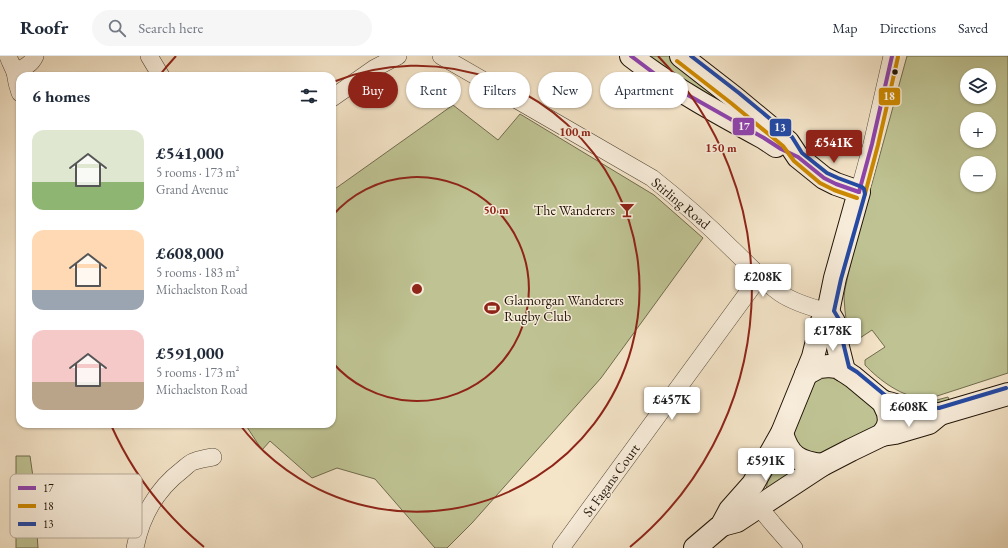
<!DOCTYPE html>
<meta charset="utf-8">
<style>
:root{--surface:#fff;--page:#f6f6f7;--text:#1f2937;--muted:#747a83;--line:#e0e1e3;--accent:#8f2418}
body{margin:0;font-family:"EB Garamond",serif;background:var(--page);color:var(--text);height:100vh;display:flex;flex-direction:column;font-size:15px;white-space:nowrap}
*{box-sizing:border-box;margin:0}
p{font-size:13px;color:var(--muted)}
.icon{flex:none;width:22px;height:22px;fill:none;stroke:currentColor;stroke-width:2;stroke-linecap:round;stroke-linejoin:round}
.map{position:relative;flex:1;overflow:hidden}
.drawer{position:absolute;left:16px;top:16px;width:320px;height:356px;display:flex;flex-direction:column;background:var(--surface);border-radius:12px;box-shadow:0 1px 3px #0004}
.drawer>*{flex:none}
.guide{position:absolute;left:348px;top:16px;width:380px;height:36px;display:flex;gap:8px}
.controls{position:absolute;left:960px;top:12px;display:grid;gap:8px}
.controls a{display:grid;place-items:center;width:36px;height:36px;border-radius:50%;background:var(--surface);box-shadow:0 1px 3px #0004;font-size:20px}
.price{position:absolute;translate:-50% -34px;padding:0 9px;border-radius:4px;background:#fff;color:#222;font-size:13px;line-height:26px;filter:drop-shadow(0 1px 2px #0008)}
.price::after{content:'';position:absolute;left:50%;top:24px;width:12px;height:9px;margin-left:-6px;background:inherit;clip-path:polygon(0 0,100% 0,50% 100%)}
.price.current{background:var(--accent);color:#fff}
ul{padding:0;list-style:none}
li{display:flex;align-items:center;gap:12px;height:100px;padding:0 16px}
li span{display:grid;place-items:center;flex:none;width:112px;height:80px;border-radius:12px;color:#555}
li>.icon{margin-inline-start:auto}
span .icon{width:48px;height:48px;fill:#fffc;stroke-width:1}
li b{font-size:17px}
h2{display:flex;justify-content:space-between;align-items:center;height:48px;padding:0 16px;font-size:17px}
.tag{padding:0 14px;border-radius:18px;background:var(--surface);box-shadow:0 1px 3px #0004;font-size:14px;line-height:36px}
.tag.current{background:var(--accent);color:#fff}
header{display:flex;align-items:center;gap:24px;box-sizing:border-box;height:56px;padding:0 20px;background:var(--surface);border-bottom:1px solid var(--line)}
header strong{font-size:19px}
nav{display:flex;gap:22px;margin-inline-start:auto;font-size:14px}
.search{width:280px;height:36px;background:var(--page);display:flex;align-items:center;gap:10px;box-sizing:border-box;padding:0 14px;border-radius:22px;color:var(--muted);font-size:15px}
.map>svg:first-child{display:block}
.green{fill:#bfc393;stroke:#706c4d;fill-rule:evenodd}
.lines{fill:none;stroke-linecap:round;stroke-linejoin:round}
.street-casing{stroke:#554837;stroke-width:18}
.secondary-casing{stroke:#201407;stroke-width:24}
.street{stroke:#f8eddb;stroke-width:17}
.secondary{stroke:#f8eddb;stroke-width:22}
.bus-1-casing{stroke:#f8eddb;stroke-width:7}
.bus-2-casing{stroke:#f8eddb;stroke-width:7}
.bus-3-casing{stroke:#f8eddb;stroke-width:7}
.bus-1{stroke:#8e44ad;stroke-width:4}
.bus-2{stroke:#cc8901;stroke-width:4}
.bus-3{stroke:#244aa5;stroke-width:4}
.ring{fill:none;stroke:#8f2418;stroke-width:2}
.bus-dot{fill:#201407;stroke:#f8eddb;stroke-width:1.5}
.labels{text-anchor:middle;stroke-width:3;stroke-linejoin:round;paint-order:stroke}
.street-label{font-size:14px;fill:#201407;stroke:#f8eddb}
.poi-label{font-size:14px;fill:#201407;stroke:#f8eddb;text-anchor:end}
.key{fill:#f8eddb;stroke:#b7ac9b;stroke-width:1}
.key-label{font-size:11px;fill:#201407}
.centre{fill:#8f2418;stroke:#f8eddb;stroke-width:2}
.ring-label{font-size:12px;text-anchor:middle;font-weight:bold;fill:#8f2418;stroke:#f8eddb;stroke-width:3;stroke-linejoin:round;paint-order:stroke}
.line-badge{stroke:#f8eddb;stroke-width:1.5}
.badge-label{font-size:11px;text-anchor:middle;font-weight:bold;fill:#fff}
</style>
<header>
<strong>Roofr</strong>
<div class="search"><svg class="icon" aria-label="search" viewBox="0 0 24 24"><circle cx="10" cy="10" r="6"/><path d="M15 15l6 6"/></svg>Search here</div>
<nav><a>Map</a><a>Directions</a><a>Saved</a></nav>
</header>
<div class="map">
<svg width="1008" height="492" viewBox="0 0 1008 492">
<rect width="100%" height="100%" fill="#f4e4c8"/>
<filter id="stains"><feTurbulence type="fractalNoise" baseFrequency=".005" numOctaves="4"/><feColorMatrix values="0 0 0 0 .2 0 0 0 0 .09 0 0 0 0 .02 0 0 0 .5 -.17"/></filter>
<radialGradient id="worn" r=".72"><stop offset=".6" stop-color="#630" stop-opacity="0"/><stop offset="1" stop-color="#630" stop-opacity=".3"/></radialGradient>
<g class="green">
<path d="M642,0H674L719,42L718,45Z"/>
<path d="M907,0H1008V317L934,341C931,342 927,342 924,342C903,342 879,324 865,309V304L885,291L872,274L857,284L851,281L847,270L845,255L844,241L845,233L853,197ZM967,19H989V41H967ZM967,63H989V85H967ZM967,107H989V129H967Z"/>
<path d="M453,49L498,84L520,58L654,139L703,182L601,322L472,467L447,492H435L375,423L337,412L312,422L270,385L262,394L245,368H332V135Z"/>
<path d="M862,314C879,329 899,347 924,346C932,346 940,343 948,341L950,346L936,350L901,345L860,316Z"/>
<path d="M837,318L879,353L878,370L824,398L811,400L794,386L793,370L809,331L820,320Z"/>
<path d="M779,399L800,412L766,435L768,422Z"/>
<path d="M16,400H30L33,421L38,492H16Z"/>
</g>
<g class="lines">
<defs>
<g id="street">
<path d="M8,0L10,5L15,16C23,12 31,9 35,0"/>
<path d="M149,0L161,20"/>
<path d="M441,0L652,122C680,144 707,168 732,193C748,208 763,225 780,237C793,246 813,252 828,256"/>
<path d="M15,16L17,27L20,37"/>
<path d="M332,42L375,12L398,0"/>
<path d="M859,136L872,88L892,0"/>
<path d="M759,451L773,468L794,492"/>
<path d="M135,492C141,461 157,433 182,414C186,411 190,406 195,405C201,403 207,402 213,401"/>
<path d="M561,492L760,220"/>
</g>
<g id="secondary">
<path d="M631,0C672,32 718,57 764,82L776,90"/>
<path d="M681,0L735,42L788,86L798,101L824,122L836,128L859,136L835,222L828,256L822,265L813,301L782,377L753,428L730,454L722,469L695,492"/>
<path d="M828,256L834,266L836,283L844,315"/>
<path d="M883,346C893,347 901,352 911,355C920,358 930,358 940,358"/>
<path d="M782,377C789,401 799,406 822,409"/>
<path d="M882,379L895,377L929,367L940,358L1008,338"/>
<path d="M722,469L737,465L822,409L851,394L882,379L887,372L889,365L888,357L883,346L853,321L844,315L837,311L829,310L819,311L806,318"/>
</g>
</defs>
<use href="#street" class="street-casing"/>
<use href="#secondary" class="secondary-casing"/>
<use href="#street" class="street"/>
<use href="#secondary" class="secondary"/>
<defs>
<g id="bus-1">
<path d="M631,0L659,21L679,34L764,82L781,93L798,101L824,122L836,128L859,136"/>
<path d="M859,136L872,88L892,0"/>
</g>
<g id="bus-2">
<path d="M677,5L731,47L783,90L794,105L820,127L834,134L857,142"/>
<path d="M865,138L878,89L898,1"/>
</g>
<path id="bus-3" d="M691,0L739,37L792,81L802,97L827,117L838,122L862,131L864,133L865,138L841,223L834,255L840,265L842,282L849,311L857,316L886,340L891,341L914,350L939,352L1006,332"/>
</defs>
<use href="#bus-1" class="bus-1-casing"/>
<use href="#bus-2" class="bus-2-casing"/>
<use href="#bus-3" class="bus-3-casing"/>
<use href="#bus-1" class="bus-1"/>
<use href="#bus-2" class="bus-2"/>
<use href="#bus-3" class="bus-3"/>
</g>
<g class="ring">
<path d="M332 160A112 112 0 1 1 332 306"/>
<path d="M333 26A223 223 0 1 1 240 369"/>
<path d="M204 491A335 335 0 0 1 111 369M159 20A335 335 0 0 1 176 0M658 0A335 335 0 0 1 630 491"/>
</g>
<defs>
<symbol id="bar-bare" viewBox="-9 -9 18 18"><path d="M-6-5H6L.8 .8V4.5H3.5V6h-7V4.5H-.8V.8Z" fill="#8f2418" stroke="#f8eddb" stroke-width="2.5" paint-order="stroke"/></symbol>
<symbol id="stadium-bare" viewBox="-9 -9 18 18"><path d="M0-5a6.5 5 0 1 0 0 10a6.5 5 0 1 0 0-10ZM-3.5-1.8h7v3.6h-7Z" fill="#8f2418" stroke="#f8eddb" stroke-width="2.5" paint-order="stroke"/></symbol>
</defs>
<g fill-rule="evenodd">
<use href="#bar-bare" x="616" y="143" width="22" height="22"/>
<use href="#stadium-bare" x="481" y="241" width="22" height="22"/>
</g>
<circle class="bus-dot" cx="895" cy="16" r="3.5"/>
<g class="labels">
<g class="street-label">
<text transform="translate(681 147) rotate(40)" y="5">Stirling Road</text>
<text transform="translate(611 424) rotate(-54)" y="5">St Fagans Court</text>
</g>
<g class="poi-label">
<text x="615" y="159">The Wanderers</text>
<text x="504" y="249" text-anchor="start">Glamorgan Wanderers<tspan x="504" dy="16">Rugby Club</tspan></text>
</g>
</g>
<rect x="10" y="418" width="132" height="64" rx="6" class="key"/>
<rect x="18" y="430" width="18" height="4" fill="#8e44ad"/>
<rect x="18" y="448" width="18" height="4" fill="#cc8901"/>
<rect x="18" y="466" width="18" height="4" fill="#244aa5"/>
<g class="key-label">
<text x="43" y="436">17</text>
<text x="43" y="454">18</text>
<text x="43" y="472">13</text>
</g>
<circle cx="417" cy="233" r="6" class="centre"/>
<g class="ring-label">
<text x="575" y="80">100 m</text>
<text x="721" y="96">150 m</text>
<text x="496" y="158">50 m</text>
</g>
<g class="line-badge">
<rect x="878" y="31" width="23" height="19" rx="4" fill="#cc8901"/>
<rect x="732" y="61" width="23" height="19" rx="4" fill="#8e44ad"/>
<rect x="769" y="62" width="23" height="19" rx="4" fill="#244aa5"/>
</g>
<g class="badge-label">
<text x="889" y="44">18</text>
<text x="744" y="74">17</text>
<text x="780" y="75">13</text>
</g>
<rect width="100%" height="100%" filter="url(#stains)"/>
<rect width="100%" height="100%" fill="url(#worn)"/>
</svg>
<div class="controls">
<a><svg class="icon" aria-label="layers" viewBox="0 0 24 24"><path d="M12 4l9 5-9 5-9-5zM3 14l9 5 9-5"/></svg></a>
<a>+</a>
<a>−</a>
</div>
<b class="price current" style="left:834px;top:108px">£541K</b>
<b class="price" style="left:763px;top:242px">£208K</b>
<b class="price" style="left:833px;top:296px">£178K</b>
<b class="price" style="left:672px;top:365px">£457K</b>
<b class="price" style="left:909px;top:372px">£608K</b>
<b class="price" style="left:766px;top:426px">£591K</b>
<div class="guide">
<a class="tag current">Buy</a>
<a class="tag">Rent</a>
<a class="tag">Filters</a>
<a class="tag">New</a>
<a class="tag">Apartment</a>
</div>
<section class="drawer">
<h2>6 homes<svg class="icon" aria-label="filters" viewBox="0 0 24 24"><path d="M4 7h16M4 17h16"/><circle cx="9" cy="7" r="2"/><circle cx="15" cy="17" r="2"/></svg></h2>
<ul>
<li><span style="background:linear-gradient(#dfe7d0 65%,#8fb573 0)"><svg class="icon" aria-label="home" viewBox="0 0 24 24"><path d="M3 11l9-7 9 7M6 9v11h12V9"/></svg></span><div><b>£541,000</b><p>5 rooms · 173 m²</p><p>Grand Avenue</p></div></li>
<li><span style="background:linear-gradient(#ffd9b3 75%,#9aa5b1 0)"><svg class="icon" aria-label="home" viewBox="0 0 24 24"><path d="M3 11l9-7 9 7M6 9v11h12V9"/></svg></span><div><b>£608,000</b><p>5 rooms · 183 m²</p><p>Michaelston Road</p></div></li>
<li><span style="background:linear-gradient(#f6c9c9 65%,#b9a48a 0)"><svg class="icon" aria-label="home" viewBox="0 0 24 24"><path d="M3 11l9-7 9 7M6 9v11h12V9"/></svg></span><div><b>£591,000</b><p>5 rooms · 173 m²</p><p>Michaelston Road</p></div></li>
</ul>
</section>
</div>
